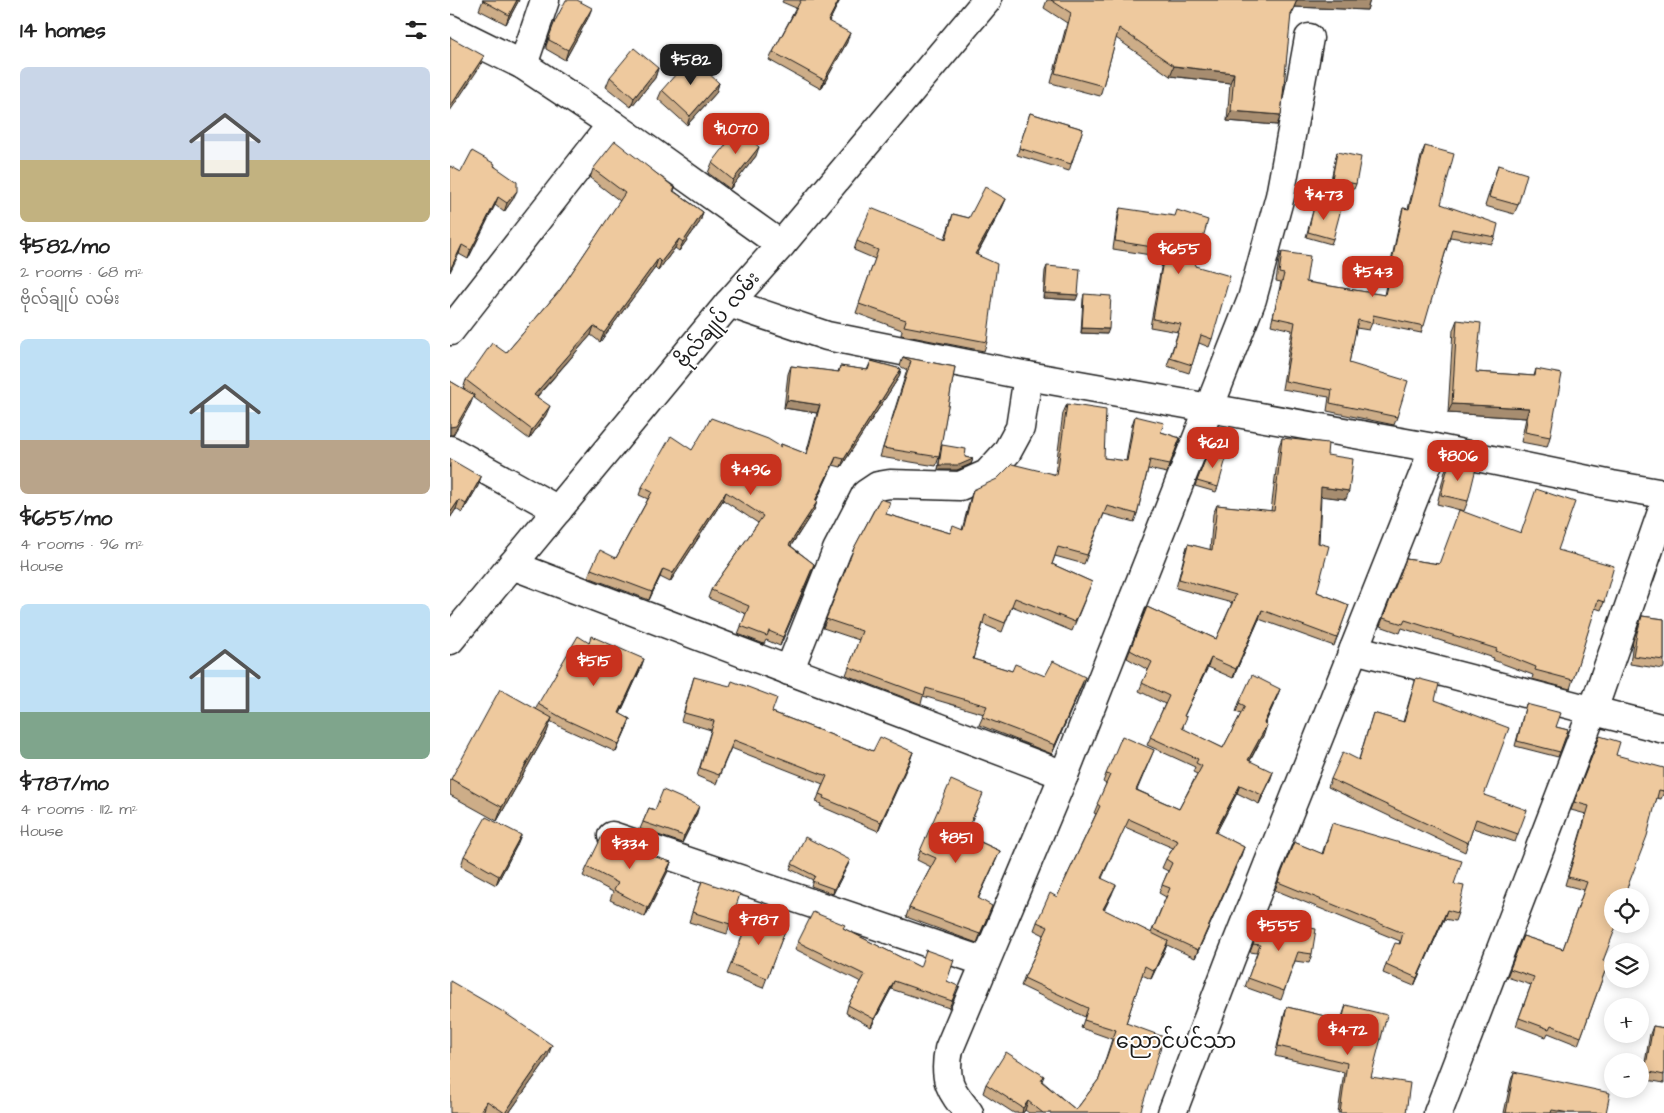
<!DOCTYPE html>
<meta charset="utf-8">
<style>
:root{--surface:#fff;--page:#f6f6f6;--text:#222;--muted:#767676;--accent:#c8321e}
body{margin:0;font-family:"Architects Daughter","Noto Sans Myanmar",sans-serif;background:var(--page);color:var(--text);height:100vh;display:flex;flex-direction:column;font-size:19px;white-space:nowrap}
*{box-sizing:border-box;margin:0}
p{font-size:16px;color:var(--muted)}
.icon{flex:none;width:28px;height:28px;fill:none;stroke:currentColor;stroke-width:2;stroke-linecap:round;stroke-linejoin:round}
.map{position:relative;flex:1;overflow:hidden}
.panel{display:flex;flex-direction:column;background:var(--surface);width:450px}
.panel>*{flex:none}
.fabs{position:absolute;left:1154px;top:888px;display:grid;gap:10px}
.fabs a{display:grid;place-items:center;width:45px;height:45px;border-radius:50%;background:var(--surface);box-shadow:0 2px 12px #0003;font-size:25px}
.price{position:absolute;translate:-50% -42px;padding:0 11px;border-radius:10px;background:var(--accent);color:#fff;font-size:16px;line-height:32px;filter:drop-shadow(0 1px 2px #0008)}
.price::after{content:'';position:absolute;left:50%;top:30px;width:15px;height:11px;margin-left:-8px;background:inherit;clip-path:polygon(0 0,100% 0,50% 100%)}
.price.active{background:#222;color:#fff}
ul{padding:0;list-style:none}
li{display:grid;align-content:center;gap:10px;height:265px;padding:0 20px}
li span{display:grid;place-items:center;height:155px;border-radius:8px;color:#555}
li>.icon{margin-inline-start:auto}
span .icon{width:90px;height:90px;fill:#fffc;stroke-width:1}
li b{font-size:21px}
h2{display:flex;justify-content:space-between;align-items:center;height:60px;padding:0 20px;font-size:21px}
main{display:flex;flex:1;min-height:0}
.map>svg:first-child{display:block}
.lines{fill:none;stroke-linecap:round;stroke-linejoin:round}
.street-casing{stroke:#1c1c1c;stroke-width:31}
.secondary-casing{stroke:#1c1c1c;stroke-width:31}
.street{stroke:#fff;stroke-width:28}
.secondary{stroke:#fff;stroke-width:28}
.wall{fill:#cdad88;stroke:#1c1c1c;fill-rule:evenodd}
.shaded-wall{fill:#a78d6f;stroke:#1c1c1c}
.building{fill:#eec99e;stroke:#1c1c1c}
.labels{text-anchor:middle;stroke-width:4;stroke-linejoin:round;paint-order:stroke}
.street-label{font-size:19px;fill:#1c1c1c;stroke:#fff}
.quarter-label{font-size:21px;fill:#1c1c1c;stroke:#fff}
</style>
<main>
<section class="panel">
<h2>14 homes<svg class="icon" aria-label="filters" viewBox="0 0 24 24"><path d="M4 7h16M4 17h16"/><circle cx="9" cy="7" r="2"/><circle cx="15" cy="17" r="2"/></svg></h2>
<ul>
<li><span style="background:linear-gradient(#c9d6e8 60%,#c2b280 0)"><svg class="icon" aria-label="home" viewBox="0 0 24 24"><path d="M3 11l9-7 9 7M6 9v11h12V9"/></svg></span><div><b>$582/mo</b><p>2 rooms · 68 m²</p><p>ဗိုလ်ချုပ် လမ်း</p></div></li>
<li><span style="background:linear-gradient(#bfe0f5 65%,#b9a48a 0)"><svg class="icon" aria-label="home" viewBox="0 0 24 24"><path d="M3 11l9-7 9 7M6 9v11h12V9"/></svg></span><div><b>$655/mo</b><p>4 rooms · 96 m²</p><p>House</p></div></li>
<li><span style="background:linear-gradient(#bfe0f5 70%,#7fa58c 0)"><svg class="icon" aria-label="home" viewBox="0 0 24 24"><path d="M3 11l9-7 9 7M6 9v11h12V9"/></svg></span><div><b>$787/mo</b><p>4 rooms · 112 m²</p><p>House</p></div></li>
</ul>
</section>
<div class="map">
<svg width="1214" height="1113" viewBox="0 0 1214 1113">
<rect width="100%" height="100%" fill="#fff"/>
<filter id="ink" filterUnits="userSpaceOnUse"><feTurbulence type="fractalNoise" baseFrequency=".02" numOctaves="2"/><feDisplacementMap in="SourceGraphic" scale="10" xChannelSelector="R" yChannelSelector="G"/><feConvolveMatrix kernelMatrix="1 2 1 2 8 2 1 2 1" color-interpolation-filters="sRGB"/></filter>
<g filter="url(#ink)">
<g class="lines">
<defs>
<g id="street">
<path d="M0,29L73,65L162,124L331,245"/>
<path d="M73,65L95,0"/>
<path d="M279,303L377,336L578,376L984,448L1162,485L1214,494"/>
<path d="M0,331L162,124"/>
<path d="M0,450L108,510"/>
<path d="M62,565L614,775"/>
<path d="M904,649L1214,729"/>
<path d="M339,671L387,550L416,494L428,486L440,484L510,486L537,474L557,452L570,428L578,376"/>
<path d="M162,836L535,962"/>
<path d="M519,1113C500,1090 493,1080 499,1049L614,775L802,299L830,196L859,38"/>
<path d="M722,1113L781,958L984,448"/>
<path d="M988,1113L1143,710L1214,506"/>
</g>
<path id="secondary" d="M0,640L279,303L331,245L537,0"/>
</defs>
<use href="#street" class="street-casing"/>
<use href="#secondary" class="secondary-casing"/>
<use href="#street" class="street"/>
<use href="#secondary" class="secondary"/>
</g>
<g class="wall">
<path d="M33,0H69L56,24L29,10Z"/>
<path d="M333,0H390L379,21L397,42L371,89L319,60L323,52L346,8L332,2Z"/>
<path d="M597,0H920L917,10L845,7L840,17L831,115L827,125L777,121L780,83L720,76L666,38L653,86L650,96L601,83L617,23L594,8Z"/>
<path d="M138,18L115,60L96,49V46L105,21Z"/>
<path d="M208,68L205,78L181,107L156,87L160,77Z"/>
<path d="M269,83L266,93L237,125L208,99L212,90Z"/>
<path d="M580,113L633,129L619,171L567,155Z"/>
<path d="M975,146L991,204L1045,237L1042,244L1000,237L971,333L922,323L919,330L906,328L899,363L947,417L944,425L877,411L879,397L832,389L842,330L821,325L831,282L826,281L829,260L832,252L856,282L934,295L951,215L953,208L958,209L972,153Z"/>
<path d="M887,152L906,184L904,189L880,184Z"/>
<path d="M306,156L280,189L258,173L262,163Z"/>
<path d="M1048,165L1068,205L1064,214L1035,206Z"/>
<path d="M45,166L63,199L54,212L45,205L18,259L9,254L11,172Z"/>
<path d="M143,169L225,188L224,191L253,212L250,222L229,251L225,248L208,271L205,268L150,342L141,335L87,397L96,415L79,439L23,397L20,405L3,435H0V381L13,389L16,380L56,353L110,290L170,201L140,178Z"/>
<path d="M556,199L552,208L527,255L537,342L534,351L451,335L452,330L406,313L425,259L404,250L407,241L495,238L503,214L519,218Z"/>
<path d="M865,203L883,239L881,244L856,237Z"/>
<path d="M670,208L745,266L762,339L759,347L749,343L739,373L717,366L728,332L700,327L713,257L663,249L668,215Z"/>
<path d="M597,266L626,300L593,298L595,271Z"/>
<path d="M634,294L657,334L631,333L633,299Z"/>
<path d="M1007,320L1026,372L1084,376L1086,369L1100,437L1097,447L1071,442L1076,418L998,413L1003,330Z"/>
<path d="M453,357L505,367L490,449L492,445L515,457L523,459L521,464L507,470H488L490,454L486,466L430,457L457,370L450,366Z"/>
<path d="M421,361L451,369L449,377L391,467L383,465L366,502H367L364,510L341,546L364,564L330,646L316,640L314,644L288,634L296,614L258,598L261,590L308,523L273,500L220,582L210,577L199,600L138,577L141,569L166,558L198,499L189,495L192,487L242,450L330,446L331,444L356,454L367,413L334,408L338,374L341,366L388,372L390,366L417,370Z"/>
<path d="M617,404L654,458L676,461L682,425L685,416L711,432L730,438L717,473L698,469L687,514L684,522L654,514L634,564L605,556L602,564L642,582L622,631L562,606L552,632L533,624L523,659L562,671L595,676L632,685L602,754L529,725L534,714L473,696L471,704L396,675L409,640L373,628L404,548L436,514L500,533L512,530L520,499L523,490L605,474L613,413Z"/>
<path d="M832,438L877,455L896,499L871,496L867,592L899,605L884,646L809,619L783,678L758,667L734,716L733,729L773,748L791,714L786,712L789,703L827,697L815,724L814,734L800,761L820,781L809,804L787,793L766,833L794,847L745,958L717,945L701,979L692,975L676,1023L690,1113H579L575,1110L573,1113H564L533,1093L536,1084L594,1076L592,1081L626,1110L649,1079L662,1039L631,1028L635,1017L571,986L574,978L594,935L584,930L587,922L607,897L646,814L644,813L656,784L653,782L656,774L704,750L687,790L729,809L747,774L743,772L745,767L697,745L715,704L689,691L698,670L677,658L697,607L766,639L782,603L726,588L735,553L738,544L760,550L763,514L767,505L821,511L829,446ZM675,827L723,848L716,859L712,868L718,871L709,893L716,897L701,933L654,910L662,894L652,878Z"/>
<path d="M759,450L768,487L766,492L745,486Z"/>
<path d="M0,459L28,486L12,513L6,509L0,518Z"/>
<path d="M999,462L1018,501L1014,511L987,504L995,471Z"/>
<path d="M1071,533L1108,550L1154,602L1151,610L1145,608L1120,689L1082,679L1083,675L1043,660L1044,658L952,628L950,633L930,626L956,559L989,564Z"/>
<path d="M1192,616L1214,619V667L1213,669L1180,664L1183,641Z"/>
<path d="M139,643L191,668L170,714L180,719L177,727L166,752L111,727L100,721L97,732L47,821L0,795V781L1,779L86,709L88,704Z"/>
<path d="M244,677L322,712L423,751L463,752L428,831L370,806L371,804L366,802L373,784L281,748L266,784L247,776L261,730L231,721Z"/>
<path d="M966,678L985,700L1034,795L1068,834L1065,842L1023,828L1015,852L878,787L881,779L909,759L923,713L953,722Z"/>
<path d="M1076,704L1106,727L1118,730L1108,757L1065,746Z"/>
<path d="M1150,736L1166,755L1214,792L1211,799L1207,798L1162,896L1153,961L1158,963L1128,1045L1098,1033L1096,1037L1066,1026L1081,985L1057,977L1073,936L1113,949L1134,890L1115,885L1136,814L1121,810Z"/>
<path d="M529,803L516,835L550,851L546,860L528,899L538,915L527,943L456,917L459,908L481,867L467,860L470,851Z"/>
<path d="M199,808L205,810L247,813L232,843L190,829Z"/>
<path d="M882,823L1004,884L1008,913L1005,921L994,919L964,986L933,973L936,964L949,944L950,941L825,890L844,842L872,854Z"/>
<path d="M67,845L46,885L11,866L14,856Z"/>
<path d="M181,851L221,862L218,871L195,917L160,900L163,892L133,876L137,867Z"/>
<path d="M400,860L383,894L361,886L363,880L340,869L342,864Z"/>
<path d="M252,881L280,924L277,934L239,922Z"/>
<path d="M813,920L862,954L859,963L845,961L831,1000L795,987L807,953L800,952Z"/>
<path d="M336,928L313,988L277,974L281,964Z"/>
<path d="M393,928L497,981L505,994L499,1008L441,989L421,1027L396,1013L398,1005L411,982L345,949L348,942Z"/>
<path d="M896,1005L921,1077L956,1113H888L894,1072L825,1056L834,1016L837,1007L891,1020Z"/>
<path d="M1203,1026L1214,1028V1083L1192,1079L1200,1034Z"/>
<path d="M97,1059L59,1113H0Z"/>
<path d="M1064,1072L1156,1113H1054L1061,1080Z"/>
</g>
<g class="shaded-wall">
<path d="M67,0H69L56,24L59,15Z"/>
<path d="M389,0H390L375,30L378,21Z"/>
<path d="M847,0H920L917,10L845,7L837,24Z"/>
<path d="M142,8L138,18L115,60L118,50Z"/>
<path d="M400,33L397,42L371,89L374,80Z"/>
<path d="M34,56L31,65L0,111V107Z"/>
<path d="M724,66L784,73L780,83L720,76Z"/>
<path d="M208,68L205,78L181,107L184,98Z"/>
<path d="M269,83L266,93L237,125L240,116Z"/>
<path d="M781,111L831,115L827,125L777,121Z"/>
<path d="M309,147L306,156L280,189L283,180Z"/>
<path d="M67,191L63,199L54,212L57,203Z"/>
<path d="M48,197L45,205L18,259L21,250Z"/>
<path d="M556,199L552,208L522,263L525,254Z"/>
<path d="M253,212L250,222L229,251L233,242Z"/>
<path d="M229,239L225,248L208,271L211,262Z"/>
<path d="M12,245L9,254L0,272V270Z"/>
<path d="M208,259L205,268L150,342L154,333Z"/>
<path d="M595,293L628,295L626,300L593,298Z"/>
<path d="M144,326L141,335L80,404L84,395Z"/>
<path d="M632,328L659,329L657,334L631,333Z"/>
<path d="M451,369L449,377L391,467L394,459Z"/>
<path d="M24,395L20,405L3,435H0V427Z"/>
<path d="M337,400L370,405L367,413L334,408Z"/>
<path d="M1002,404L1079,408L1076,418L998,413Z"/>
<path d="M100,406L96,415L79,439L82,430Z"/>
<path d="M386,457L383,465L362,509L365,501Z"/>
<path d="M523,459L521,464L507,470H488L489,465Z"/>
<path d="M31,477L28,486L12,513L16,504Z"/>
<path d="M871,487L899,491L896,499L868,496Z"/>
<path d="M276,492L273,500L220,582L223,573Z"/>
<path d="M9,500L6,509L0,518V513Z"/>
<path d="M367,502L364,510L336,553L339,545Z"/>
<path d="M364,564L362,572L330,646L333,637Z"/>
<path d="M213,569L210,577L199,600L202,592Z"/>
<path d="M812,610L809,619L783,678L786,669Z"/>
<path d="M761,658L758,667L730,724L734,716Z"/>
<path d="M194,659L191,668L166,722L169,713Z"/>
<path d="M635,677L632,685L602,754L605,745Z"/>
<path d="M830,689L827,697L811,732L814,723Z"/>
<path d="M102,718L97,732L47,821L52,807Z"/>
<path d="M180,719L177,727L166,752L169,744Z"/>
<path d="M817,725L814,734L795,769L798,760Z"/>
<path d="M463,752L460,761L428,831L431,822Z"/>
<path d="M823,772L820,781L809,804L812,795Z"/>
<path d="M790,785L787,793L762,841L765,832Z"/>
<path d="M249,806L247,813L232,843L234,836Z"/>
<path d="M71,835L67,845L46,885L49,876Z"/>
<path d="M794,847L791,856L745,958L748,950Z"/>
<path d="M550,851L546,860L524,908L528,898Z"/>
<path d="M400,860L398,865L383,894L384,889Z"/>
<path d="M221,862L218,871L195,917L198,908Z"/>
<path d="M666,885L662,894L650,918L653,909Z"/>
<path d="M997,910L994,919L964,986L967,978Z"/>
<path d="M718,941L715,950L701,979L704,971Z"/>
<path d="M444,981L441,989L421,1027L424,1019Z"/>
<path d="M102,1045L97,1059L59,1113H55Z"/>
<path d="M37,1101L33,1113H29Z"/>
<path d="M578,1101L575,1110L573,1113H572L573,1108Z"/>
</g>
<g class="building">
<path d="M32,0H67L59,15Z"/>
<path d="M116,0H127L142,8L118,50L99,40V37L105,21Z"/>
<path d="M351,0H389L378,21L400,33L374,80L323,52Z"/>
<path d="M601,0H847L841,14L831,115L781,111L784,73L724,66L669,28L653,86L605,73L621,13Z"/>
<path d="M0,37L34,56L0,107Z"/>
<path d="M184,48L208,68L184,98L160,77Z"/>
<path d="M241,57L269,83L240,116L212,90Z"/>
<path d="M580,113L633,129L621,164L569,148Z"/>
<path d="M288,129L309,147L283,180L262,163Z"/>
<path d="M165,141L225,188L223,191L253,212L233,242L229,239L211,262L208,259L154,333L144,326L84,395L100,406L82,430L16,380L42,343L56,353L110,290L175,193L143,169Z"/>
<path d="M975,146L1004,154L991,204L1048,224L1045,237L1002,229L974,326L923,315L922,323L908,320L899,363L958,381L947,417L880,403L882,390L835,381L845,322L823,317L834,274L829,273L832,252L860,256L856,282L935,295L953,208L959,209Z"/>
<path d="M22,151L45,164L44,166L67,182V191L57,203L48,197L21,250L12,245L0,270V166L11,172Z"/>
<path d="M887,152L911,157L906,184L882,179Z"/>
<path d="M1048,165L1077,174L1068,205L1039,197Z"/>
<path d="M535,187L556,199L525,254L547,264L537,342L454,326L456,320L409,304L428,250L407,241L421,208L496,239L503,214L519,218Z"/>
<path d="M865,203L891,209L883,239L858,232Z"/>
<path d="M670,208L725,216L727,210L758,220L745,266L780,276L762,339L751,335L742,365L720,358L731,324L703,319L715,249L665,241Z"/>
<path d="M597,266L630,269L628,295L595,293Z"/>
<path d="M634,294L661,296L659,329L632,328Z"/>
<path d="M1007,320L1031,323L1026,372L1085,376L1086,369L1112,374L1100,437L1075,432L1079,408L1002,404Z"/>
<path d="M453,357L505,367L489,457L433,448L461,361Z"/>
<path d="M421,361L451,369L394,459L386,457L365,501L367,502L339,545L364,564L333,637L319,631L317,636L291,626L299,606L261,590L313,516L276,492L223,573L213,569L202,592L141,569L150,550L166,558L202,492L192,487L221,436L242,450L261,418L318,439L331,447V444L357,454L370,405L337,400L341,366L389,372L390,366L418,370Z"/>
<path d="M0,381L24,395L6,426L0,427Z"/>
<path d="M617,404L656,410L654,458L677,461L685,416L714,423L711,432L730,438L720,464L700,460L687,514L657,506L637,555L608,547L602,564L642,582L625,622L565,598L555,623L535,615L523,659L562,671L565,664L595,676L603,661L635,677L605,745L532,717L537,706L476,688L474,695L399,667L412,631L376,619L404,548L430,499L440,502L436,514L500,533L503,526L513,530L523,490L547,479L562,464L607,475Z"/>
<path d="M832,438L878,443L877,455L903,459L899,491L871,487L868,543L879,546L867,592L899,605L887,638L812,610L786,669L761,658L734,716L737,717L732,728L773,748L795,706L789,703L802,675L830,689L814,723L817,725L798,760L823,772L812,795L790,785L765,832L794,847L748,950L703,929L720,888L712,885L722,863L716,859L728,841L679,819L651,878L666,885L653,909L718,941L704,971L695,966L676,1023L714,1037L690,1113H593L578,1101L573,1108L536,1084L556,1052L594,1076L591,1081L626,1110L649,1079L666,1030L634,1020L638,1008L574,978L598,927L587,922L600,893L607,897L650,806L647,804L660,775L656,774L672,736L704,750L686,790L729,809L752,766L746,763L748,759L700,737L719,696L692,683L702,662L680,650L697,607L766,639L786,595L729,579L738,544L762,550L767,505L824,511Z"/>
<path d="M492,445L516,449L515,457L523,459L509,465H489Z"/>
<path d="M759,450L777,455L768,487L747,481Z"/>
<path d="M0,459L31,477L16,504L9,500L0,513Z"/>
<path d="M999,462L1026,468L1018,501L991,495Z"/>
<path d="M1086,489L1125,502L1108,550L1164,566L1154,602L1148,600L1123,680L1085,670L1086,667L1046,651L1047,649L955,620L953,624L933,618L956,559L989,564L1009,510L1071,533Z"/>
<path d="M1192,616L1214,619V660L1183,656L1187,633Z"/>
<path d="M128,636L139,643L141,636L194,659L169,713L180,719L169,744L114,719L88,704Z"/>
<path d="M244,677L280,686L282,681L311,692L327,698L322,712L423,751L430,737L463,752L431,822L373,798L374,796L369,794L377,776L284,740L269,775L250,768L264,721L234,713Z"/>
<path d="M966,678L989,684L985,700L1059,728L1034,795L1077,810L1068,834L1026,819L1018,843L881,779L893,752L909,760L923,713L954,722Z"/>
<path d="M50,689L102,718L52,807L1,779Z"/>
<path d="M1076,704L1111,713L1106,727L1118,730L1110,752L1067,741Z"/>
<path d="M1150,736L1170,742L1166,755L1214,768V791L1209,790L1197,836L1174,896H1162V924H1167L1153,961L1158,963L1131,1037L1101,1025L1099,1029L1069,1018L1084,977L1060,969L1073,936L1113,949L1137,882L1118,877L1139,806L1124,802Z"/>
<path d="M501,780L533,794L515,835L550,851L528,898L542,906L530,934L459,908L486,858L470,851Z"/>
<path d="M213,790L249,806L234,836L193,822L199,808L205,810Z"/>
<path d="M36,817L71,835L49,876L14,856Z"/>
<path d="M882,823L1012,861L1004,884L1014,886L1008,913L997,910L967,978L936,964L945,943L950,944L953,933L828,882L844,842L873,854Z"/>
<path d="M152,836L181,851L182,849L221,862L198,908L164,890L168,883L137,867Z"/>
<path d="M355,837L400,860L384,889L362,881L365,876L342,864Z"/>
<path d="M252,881L290,894L280,924L242,912Z"/>
<path d="M363,912L395,925L393,928L470,967L476,950L504,960L497,981L508,986L502,1001L444,981L424,1019L398,1005L415,975L348,942Z"/>
<path d="M301,914L336,928L317,978L281,964Z"/>
<path d="M813,920L866,929L862,954L848,952L834,991L798,978L810,945L803,944Z"/>
<path d="M0,981L55,1013L102,1045L55,1113L37,1101L29,1113H0Z"/>
<path d="M896,1005L937,1015L921,1077L960,1083L956,1113H890L897,1063L828,1046L837,1007L892,1020Z"/>
<path d="M1203,1026L1214,1028V1075L1195,1071Z"/>
<path d="M1064,1072L1160,1093L1156,1113H1119L1102,1110L1101,1113H1056Z"/>
</g>
</g>
<g class="labels">
<g class="street-label">
<text transform="translate(267 319) rotate(-50)" y="7">ဗိုလ်ချုပ် လမ်း</text>
</g>
<g class="quarter-label">
<text x="726" y="1048">ညောင်ပင်သာ</text>
</g>
</g>
</svg>
<div class="fabs">
<a><svg class="icon" aria-label="locate" viewBox="0 0 24 24"><circle cx="12" cy="12" r="6"/><path d="M12 2v4M12 18v4M2 12h4M18 12h4"/></svg></a>
<a><svg class="icon" aria-label="layers" viewBox="0 0 24 24"><path d="M12 4l9 5-9 5-9-5zM3 14l9 5 9-5"/></svg></a>
<a>+</a>
<a>−</a>
</div>
<b class="price active" style="left:241px;top:86px">$582</b>
<b class="price" style="left:286px;top:155px">$1,070</b>
<b class="price" style="left:874px;top:221px">$473</b>
<b class="price" style="left:729px;top:275px">$655</b>
<b class="price" style="left:923px;top:298px">$543</b>
<b class="price" style="left:763px;top:469px">$621</b>
<b class="price" style="left:1008px;top:482px">$806</b>
<b class="price" style="left:301px;top:496px">$496</b>
<b class="price" style="left:144px;top:687px">$515</b>
<b class="price" style="left:506px;top:864px">$851</b>
<b class="price" style="left:180px;top:870px">$334</b>
<b class="price" style="left:309px;top:946px">$787</b>
<b class="price" style="left:829px;top:952px">$555</b>
<b class="price" style="left:898px;top:1056px">$472</b>
</div>
</main>
